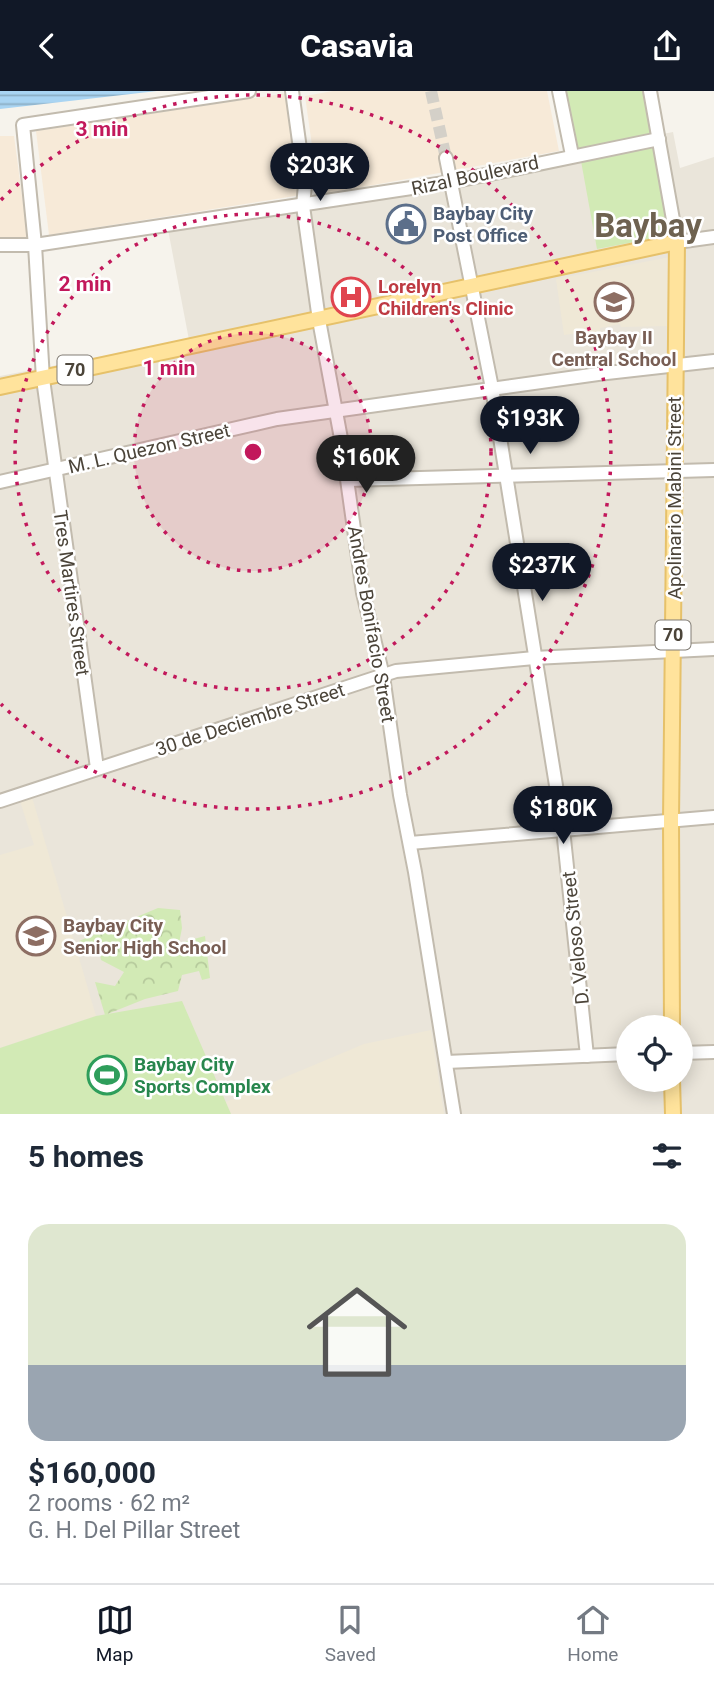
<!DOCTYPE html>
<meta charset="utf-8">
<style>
:root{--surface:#fff;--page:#f2f2f3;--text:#1f2937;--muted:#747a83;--line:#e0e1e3;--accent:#111827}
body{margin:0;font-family:Roboto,sans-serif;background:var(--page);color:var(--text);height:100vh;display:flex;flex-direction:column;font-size:26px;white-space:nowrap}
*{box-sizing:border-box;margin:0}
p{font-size:23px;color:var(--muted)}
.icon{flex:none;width:38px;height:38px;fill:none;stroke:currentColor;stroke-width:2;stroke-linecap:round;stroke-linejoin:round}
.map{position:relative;height:1023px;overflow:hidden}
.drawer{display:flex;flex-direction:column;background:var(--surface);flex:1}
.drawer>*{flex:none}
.fabs{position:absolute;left:616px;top:924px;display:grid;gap:14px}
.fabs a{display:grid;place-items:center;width:77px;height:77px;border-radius:50%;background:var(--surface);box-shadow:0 4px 18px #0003;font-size:35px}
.price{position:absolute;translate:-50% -60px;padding:0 16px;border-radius:24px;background:var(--accent);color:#fff;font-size:23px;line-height:46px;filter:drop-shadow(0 2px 4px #0008)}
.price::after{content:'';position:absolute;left:50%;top:42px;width:21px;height:16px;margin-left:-10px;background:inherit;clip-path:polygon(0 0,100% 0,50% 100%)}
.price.selected{background:#222;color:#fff}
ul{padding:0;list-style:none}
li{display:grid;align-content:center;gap:14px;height:371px;padding:0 28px}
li+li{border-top:2px solid var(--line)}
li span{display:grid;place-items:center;height:217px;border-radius:21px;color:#555}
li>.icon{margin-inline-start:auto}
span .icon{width:126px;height:126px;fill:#fffc;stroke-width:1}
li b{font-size:30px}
h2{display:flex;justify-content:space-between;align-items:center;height:84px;padding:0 28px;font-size:30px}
header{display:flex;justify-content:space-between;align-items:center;height:91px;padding:0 28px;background:var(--accent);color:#fff;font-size:32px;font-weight:800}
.dock{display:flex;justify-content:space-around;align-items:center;height:98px;border-top:2px solid var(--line);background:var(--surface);font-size:19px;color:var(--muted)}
.dock a{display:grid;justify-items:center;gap:4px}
.dock .selected{color:var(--accent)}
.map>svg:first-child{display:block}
.residential{fill:#eae5da;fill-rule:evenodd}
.commercial{fill:#f7ead8}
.education{fill:#efe8d6}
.forest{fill:url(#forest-crowns)}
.green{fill:#d2eab5}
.water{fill:url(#water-rules)}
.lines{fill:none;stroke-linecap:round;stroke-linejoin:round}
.minor-tunnel{stroke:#d4d0c8;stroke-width:12;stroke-dasharray:12 6;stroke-linecap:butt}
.minor-casing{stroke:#c2bbae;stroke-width:16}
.major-casing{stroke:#e6c16a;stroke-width:18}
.minor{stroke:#fff;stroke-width:12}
.major{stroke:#ffe39c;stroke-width:14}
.ring{fill:none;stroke:#c2185b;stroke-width:3.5;stroke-dasharray:3.5 7}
.labels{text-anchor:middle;stroke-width:5;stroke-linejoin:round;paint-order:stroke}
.shield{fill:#fff;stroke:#817c74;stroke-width:2}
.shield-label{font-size:18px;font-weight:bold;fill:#4b4439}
.street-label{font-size:19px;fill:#4b4439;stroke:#fff}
.service-label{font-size:19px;font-weight:bold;fill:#4e5e75;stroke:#fff;text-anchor:start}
.health-label{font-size:19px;font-weight:bold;fill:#be3a42;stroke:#fff;text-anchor:start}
.education-label{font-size:19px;font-weight:bold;fill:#785e54;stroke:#fff}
.leisure-label{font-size:19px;font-weight:bold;fill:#27864d;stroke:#fff;text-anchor:start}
.town-label{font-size:33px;font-weight:bold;fill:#6e6250;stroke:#fff}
.centre{fill:#c2185b;stroke:#fff;stroke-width:3.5}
.ring-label{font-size:21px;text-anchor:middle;font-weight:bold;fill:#c2185b;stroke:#fff;stroke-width:5;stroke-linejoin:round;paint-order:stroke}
</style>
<header><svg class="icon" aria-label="back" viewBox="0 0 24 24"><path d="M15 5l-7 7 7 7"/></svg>Casavia<svg class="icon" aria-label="share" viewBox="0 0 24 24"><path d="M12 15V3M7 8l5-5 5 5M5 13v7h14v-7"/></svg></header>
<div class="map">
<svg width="714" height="1023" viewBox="0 0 714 1023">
<defs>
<pattern id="forest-crowns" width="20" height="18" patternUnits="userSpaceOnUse" patternTransform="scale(1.75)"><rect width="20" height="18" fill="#d2eab5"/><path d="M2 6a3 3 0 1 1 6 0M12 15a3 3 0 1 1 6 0" fill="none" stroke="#b6ca9c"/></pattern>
<pattern id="water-rules" width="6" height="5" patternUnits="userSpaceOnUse" patternTransform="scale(1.75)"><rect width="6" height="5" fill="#a9d4f2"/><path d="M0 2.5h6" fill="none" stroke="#8caec5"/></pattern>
</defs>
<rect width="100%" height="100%" fill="#f6f3ec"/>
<path class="residential" d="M673,41L680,77L714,66V1023H0V285L189,249L166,128L316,111ZM628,936H681V989H628Z"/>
<g class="commercial">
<path d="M333,0H547L559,60L319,104L305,5Z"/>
<path d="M288,2L301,104L49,144L36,40Z"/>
<path d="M0,45H14L28,150H0Z"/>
<path d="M384,352L386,378L355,380L351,376L350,366L364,365L363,354Z"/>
</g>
<g class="education">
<path d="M670,166L669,235L621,236L620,233L600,237V247L581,249L579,242L564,244L556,188Z"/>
<path d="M32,706L96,925L0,957V764L34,754L20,710Z"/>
<path d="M431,939L444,1023H231L226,1011L364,953Z"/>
</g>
<path class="forest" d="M158,817L180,819L182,837L179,852L205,845L210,887L202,889L199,880L182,884L178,900L145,908L105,924L95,891L115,895L124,881L101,869L98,850L82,856L79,850Z"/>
<g class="green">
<path d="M564,0H647L653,43L575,58Z"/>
<path d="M655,56L671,144L597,158L581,70Z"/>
<path d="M182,910L231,1023H0V957L96,925Z"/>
</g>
<path class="water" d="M0,0H157L0,18Z"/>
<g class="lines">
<path class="minor-tunnel" d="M431,0L446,67"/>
<defs>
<g id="minor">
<path d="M292,0L305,94L303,115L319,229L342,353L363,502L383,585L400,704L415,781L454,1023"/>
<path d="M559,0L572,64"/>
<path d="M650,0L677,151L714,146"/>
<path d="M446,67L492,297L563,738L587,965"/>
<path d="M0,154H35L451,91L659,48"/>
<path d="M348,389L714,379"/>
<path d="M0,391L277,328L598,283L714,270"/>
<path d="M97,677L43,288L35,154L23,34L249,0"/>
<path d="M0,710L396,580L534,567L714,558"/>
<path d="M410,752L714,726"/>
<path d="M681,962L714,961"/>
<path d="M446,971L628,963"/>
</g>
<g id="major">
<path d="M0,296L677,151L671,730L672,936"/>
<path d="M672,989L673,1023"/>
</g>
</defs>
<use href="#minor" class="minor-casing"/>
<use href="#major" class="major-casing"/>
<use href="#minor" class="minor"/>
<use href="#major" class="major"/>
</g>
<circle cx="253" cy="361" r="119" fill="#c2185b" fill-opacity=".12"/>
<g class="ring">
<circle cx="253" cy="361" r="119"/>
<circle cx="253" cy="361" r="238"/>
<path d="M1 109A357 357 0 1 1 1 613"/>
</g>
<defs>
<symbol id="civic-ring" viewBox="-11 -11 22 22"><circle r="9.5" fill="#fff" stroke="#5c6f8a" stroke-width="1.5"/><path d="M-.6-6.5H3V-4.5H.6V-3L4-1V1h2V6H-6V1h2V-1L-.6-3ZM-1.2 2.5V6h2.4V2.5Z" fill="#5c6f8a"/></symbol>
<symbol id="hospital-ring" viewBox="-11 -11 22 22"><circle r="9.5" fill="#fff" stroke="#e0444e" stroke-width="1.5"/><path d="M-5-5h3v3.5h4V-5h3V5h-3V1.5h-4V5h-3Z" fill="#e0444e"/></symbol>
<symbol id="school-ring" viewBox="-11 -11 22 22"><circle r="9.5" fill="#fff" stroke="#8d6e63" stroke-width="1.5"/><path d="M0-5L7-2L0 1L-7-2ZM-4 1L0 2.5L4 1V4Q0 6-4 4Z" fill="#8d6e63"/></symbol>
<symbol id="stadium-ring" viewBox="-11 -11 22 22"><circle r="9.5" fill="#fff" stroke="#2e9e5b" stroke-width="1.5"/><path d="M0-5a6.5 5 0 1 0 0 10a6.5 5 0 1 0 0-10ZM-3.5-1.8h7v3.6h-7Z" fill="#2e9e5b"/></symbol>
</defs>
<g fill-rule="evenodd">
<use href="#civic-ring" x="384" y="111" width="44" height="44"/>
<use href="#hospital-ring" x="329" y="184" width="44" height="44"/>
<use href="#school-ring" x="592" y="189" width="44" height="44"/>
<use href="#school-ring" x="14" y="823" width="44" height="44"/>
<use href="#stadium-ring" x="85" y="962" width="44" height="44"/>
</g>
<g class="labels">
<g class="shield">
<rect x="57.5" y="264.5" width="35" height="29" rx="5"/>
<rect x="655.5" y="529.5" width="35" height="29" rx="5"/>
</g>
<g class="shield-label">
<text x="75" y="285">70</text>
<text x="673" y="550">70</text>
</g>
<g class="street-label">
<text transform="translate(475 84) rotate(-12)" y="7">Rizal Boulevard</text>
<text transform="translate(149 357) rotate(-13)" y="7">M. L. Quezon Street</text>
<text transform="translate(674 407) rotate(-90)" y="7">Apolinario Mabini Street</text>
<text transform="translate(72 502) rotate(82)" y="7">Tres Martires Street</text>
<text transform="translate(372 533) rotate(80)" y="7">Andres Bonifacio Street</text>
<text transform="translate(250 628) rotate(-18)" y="7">30 de Deciembre Street</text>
<text transform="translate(575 847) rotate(-96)" y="7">D. Veloso Street</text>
</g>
<g class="service-label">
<text x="433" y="129">Baybay City<tspan x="433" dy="22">Post Office</tspan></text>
</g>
<g class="health-label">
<text x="378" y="202">Lorelyn<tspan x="378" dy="22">Children's Clinic</tspan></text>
</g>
<g class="education-label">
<text x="614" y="253">Baybay II<tspan x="614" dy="22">Central School</tspan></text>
<text x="63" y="841" text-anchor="start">Baybay City<tspan x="63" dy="22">Senior High School</tspan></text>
</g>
<g class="leisure-label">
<text x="134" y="980">Baybay City<tspan x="134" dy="22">Sports Complex</tspan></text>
</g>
<g class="town-label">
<text x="648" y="146">Baybay</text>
</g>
</g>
<circle cx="253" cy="361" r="10" class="centre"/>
<g class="ring-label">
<text x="102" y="45">3 min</text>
<text x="85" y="200">2 min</text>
<text x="169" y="284">1 min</text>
</g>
</svg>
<div class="fabs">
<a><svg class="icon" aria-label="locate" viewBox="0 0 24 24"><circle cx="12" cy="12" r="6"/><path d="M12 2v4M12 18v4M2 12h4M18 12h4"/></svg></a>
</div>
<b class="price" style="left:320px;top:112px">$203K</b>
<b class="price" style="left:530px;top:365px">$193K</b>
<b class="price selected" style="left:366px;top:404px">$160K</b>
<b class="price" style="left:542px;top:512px">$237K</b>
<b class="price" style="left:563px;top:755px">$180K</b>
</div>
<section class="drawer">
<h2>5 homes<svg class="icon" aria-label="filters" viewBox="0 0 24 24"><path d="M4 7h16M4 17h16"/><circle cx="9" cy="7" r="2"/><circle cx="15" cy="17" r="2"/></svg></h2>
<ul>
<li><span style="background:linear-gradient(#dfe7d0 65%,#9aa5b1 0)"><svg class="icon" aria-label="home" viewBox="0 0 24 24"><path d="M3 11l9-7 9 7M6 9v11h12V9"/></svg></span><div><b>$160,000</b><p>2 rooms · 62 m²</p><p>G. H. Del Pillar Street</p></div></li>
</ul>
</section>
<nav class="dock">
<a class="selected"><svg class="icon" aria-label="map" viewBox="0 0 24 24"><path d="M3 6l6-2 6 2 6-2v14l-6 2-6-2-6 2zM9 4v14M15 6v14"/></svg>Map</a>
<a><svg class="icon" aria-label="saved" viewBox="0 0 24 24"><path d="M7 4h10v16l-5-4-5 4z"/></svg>Saved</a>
<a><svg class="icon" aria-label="home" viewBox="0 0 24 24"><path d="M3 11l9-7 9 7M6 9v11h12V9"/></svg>Home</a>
</nav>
